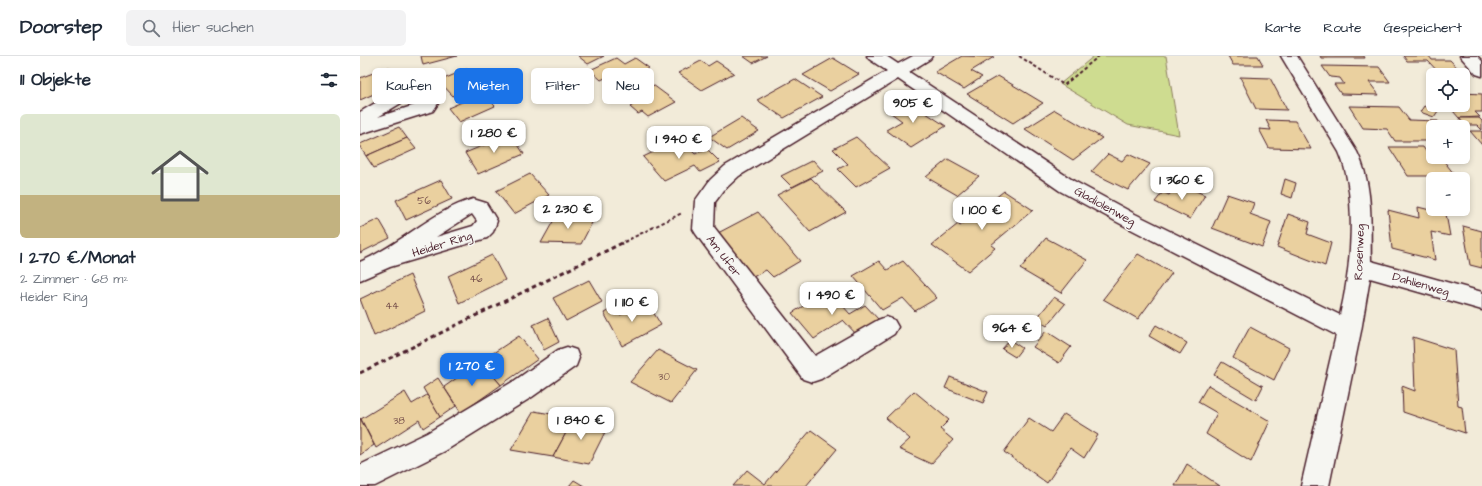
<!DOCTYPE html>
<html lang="de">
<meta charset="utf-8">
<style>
:root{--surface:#fff;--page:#f2f2f3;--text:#1f2937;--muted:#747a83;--line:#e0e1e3;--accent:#1a73e8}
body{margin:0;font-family:"Architects Daughter",sans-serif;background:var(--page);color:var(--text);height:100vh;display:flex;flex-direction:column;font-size:15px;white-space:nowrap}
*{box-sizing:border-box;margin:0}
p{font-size:13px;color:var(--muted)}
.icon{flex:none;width:22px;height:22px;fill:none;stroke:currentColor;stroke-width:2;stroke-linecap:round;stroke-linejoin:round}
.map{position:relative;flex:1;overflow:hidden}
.drawer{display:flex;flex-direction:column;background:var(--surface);width:360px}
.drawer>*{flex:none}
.banner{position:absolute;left:12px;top:12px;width:380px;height:36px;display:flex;gap:8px}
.controls{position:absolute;left:1066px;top:12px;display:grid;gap:8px}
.controls a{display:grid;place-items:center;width:44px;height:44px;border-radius:6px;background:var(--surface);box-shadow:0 2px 6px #0003;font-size:20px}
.price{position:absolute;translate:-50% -34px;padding:0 9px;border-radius:8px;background:#fff;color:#222;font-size:13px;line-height:26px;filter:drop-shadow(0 1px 2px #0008)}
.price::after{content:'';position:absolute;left:50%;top:24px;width:12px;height:9px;margin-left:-6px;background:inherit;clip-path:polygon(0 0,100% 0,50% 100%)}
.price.on{background:var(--accent);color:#fff}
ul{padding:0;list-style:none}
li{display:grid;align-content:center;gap:8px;height:212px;padding:0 20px}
li span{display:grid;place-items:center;height:124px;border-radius:6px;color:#555}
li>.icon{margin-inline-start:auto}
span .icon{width:72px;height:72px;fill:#fffc;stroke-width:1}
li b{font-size:17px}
h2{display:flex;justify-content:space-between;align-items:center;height:48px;padding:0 20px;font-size:17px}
.pill{padding:0 14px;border-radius:6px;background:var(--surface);box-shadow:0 2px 6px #0003;font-size:14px;line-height:36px}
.pill.on{background:var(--accent);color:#fff}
header{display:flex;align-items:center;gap:24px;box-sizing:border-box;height:56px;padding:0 20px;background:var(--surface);border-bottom:1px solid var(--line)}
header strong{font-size:19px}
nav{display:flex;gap:22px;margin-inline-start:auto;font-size:14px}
.search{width:280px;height:36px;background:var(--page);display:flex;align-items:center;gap:10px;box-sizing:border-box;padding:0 14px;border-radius:6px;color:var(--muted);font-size:15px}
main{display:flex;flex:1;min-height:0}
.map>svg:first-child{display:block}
.green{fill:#cedc90;stroke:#8c7e5e}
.building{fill:#ead09f;stroke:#4a1f2b}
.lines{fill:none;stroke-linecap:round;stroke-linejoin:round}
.street-casing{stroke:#4a1f2b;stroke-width:3}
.path-far1{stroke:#4a1f2b;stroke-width:2;stroke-dasharray:3.5 2.5;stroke-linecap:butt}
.path{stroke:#4a1f2b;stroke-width:3;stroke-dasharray:4.5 3.5;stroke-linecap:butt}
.street{fill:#f6f6f2;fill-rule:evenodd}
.labels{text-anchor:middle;stroke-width:3;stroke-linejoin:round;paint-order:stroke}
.number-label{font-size:10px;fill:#724b48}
.street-label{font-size:12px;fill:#4a1f2b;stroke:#f6f6f2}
</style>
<header>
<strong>Doorstep</strong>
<div class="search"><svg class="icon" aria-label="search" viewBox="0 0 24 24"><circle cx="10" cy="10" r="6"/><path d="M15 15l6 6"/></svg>Hier suchen</div>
<nav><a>Karte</a><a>Route</a><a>Gespeichert</a></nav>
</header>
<main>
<section class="drawer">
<h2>11 Objekte<svg class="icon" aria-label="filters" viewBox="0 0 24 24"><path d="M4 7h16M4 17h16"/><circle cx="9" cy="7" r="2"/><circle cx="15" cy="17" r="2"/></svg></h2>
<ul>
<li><span style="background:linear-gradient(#dfe7d0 65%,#c2b280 0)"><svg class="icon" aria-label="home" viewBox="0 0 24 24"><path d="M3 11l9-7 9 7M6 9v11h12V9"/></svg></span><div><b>1 270 €/Monat</b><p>2 Zimmer · 68 m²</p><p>Heider Ring</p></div></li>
</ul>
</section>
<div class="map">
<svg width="1122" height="430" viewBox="0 0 1122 430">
<rect width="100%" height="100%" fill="#f2ebd9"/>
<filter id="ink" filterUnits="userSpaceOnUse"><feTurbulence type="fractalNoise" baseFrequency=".025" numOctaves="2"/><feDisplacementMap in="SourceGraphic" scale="8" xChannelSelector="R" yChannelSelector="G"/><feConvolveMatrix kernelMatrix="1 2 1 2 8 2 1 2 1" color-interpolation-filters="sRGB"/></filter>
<g filter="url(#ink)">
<path class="green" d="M734,0H806L819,79L768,69L700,28Z"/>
<g class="building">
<path d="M61,0H97L63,9Z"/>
<path d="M218,0H244L228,8Z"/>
<path d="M383,0H407L393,7Z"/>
<path d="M602,0L634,1L611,15L622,21L604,33L575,16Z"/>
<path d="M868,0H898L903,9H873Z"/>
<path d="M960,0H1004L1005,2H961Z"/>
<path d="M1043,0H1069L1072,4H1090L1108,23H1103V19H1081L1068,5H1047Z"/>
<path d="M256,2L264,8L275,2L289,12L260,27L251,19L241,24L230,14Z"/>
<path d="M473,2L499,18L470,35L443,19Z"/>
<path d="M341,5L348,10L356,5L374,17L342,34L318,17Z"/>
<path d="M962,10L1019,11L1030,26H1009L1019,39L981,38L974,28H984L980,22L970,21Z"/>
<path d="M29,11L44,25L0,44V22Z"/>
<path d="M107,13L121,28L93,40L79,25Z"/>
<path d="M638,20L683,47L653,67L607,38Z"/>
<path d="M880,21L910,22L927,54L896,53Z"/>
<path d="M435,23L462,41L424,62L397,44Z"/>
<path d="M293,29L316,46L288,61L282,56L278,58L270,51L273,49L265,43Z"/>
<path d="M123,37L135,50L99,66L88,52Z"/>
<path d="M1103,37L1122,38V56H1115L1120,61L1099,62L1093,55H1098L1093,49H1103Z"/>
<path d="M546,44L586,70L551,92L526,74L542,65L527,54Z"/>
<path d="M989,50L1039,51L1049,64L1078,65L1083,71H1073V85H1035L1027,73L1003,72Z"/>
<path d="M1064,50L1078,55L1074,61L1060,56Z"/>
<path d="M695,54L742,82L713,104L665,73Z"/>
<path d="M381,62L399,75L367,94L349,81Z"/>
<path d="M1099,62H1119L1122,65V74L1117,69H1105Z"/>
<path d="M906,64L935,65L951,93L909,92L899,73L911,74Z"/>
<path d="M39,71L47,82L6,100L0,91V88Z"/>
<path d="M1110,75H1122V89Z"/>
<path d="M151,78L164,98L118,118L105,97Z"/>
<path d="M496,81L530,112L496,131L478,113L488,108L473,93Z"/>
<path d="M47,82L56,93L14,112L6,100Z"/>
<path d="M321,83L335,98L347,93L360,106L340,116L335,110L304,125L283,101Z"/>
<path d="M1029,91H1063L1072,104H1083L1098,123H1077L1075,120H1048Z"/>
<path d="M748,98L762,105L768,98L790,108L768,134L731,116Z"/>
<path d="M588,103L619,120L597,139L566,121Z"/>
<path d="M453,104L463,115L432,131L421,120Z"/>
<path d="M170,118L189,139L154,158L136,135Z"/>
<path d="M451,122L486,156L450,176L417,139Z"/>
<path d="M925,123L936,127L932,142L921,138Z"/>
<path d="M81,124L92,143L46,164L36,144Z"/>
<path d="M818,127L845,139L830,163L795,146L803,136L809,139Z"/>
<path d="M644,135L673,154L631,189L635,192L608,215L572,189L598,168L600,170Z"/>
<path d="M867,138L894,147L890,158L911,166L902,191L852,172Z"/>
<path d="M1058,151L1086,158L1090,180L1071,176L1075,204L1032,193L1028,154L1059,162Z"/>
<path d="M398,156L440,205L413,221L406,214L393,221L358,177Z"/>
<path d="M928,158L950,166L947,178L971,187L965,210L917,191Z"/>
<path d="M196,160L235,161L221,188L181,187Z"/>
<path d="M19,163L30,182L0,197V172Z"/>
<path d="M1103,170L1122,175V212L1110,209Z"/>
<path d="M686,182L727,204L701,237L660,213Z"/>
<path d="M778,198L812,217L778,263L743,243Z"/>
<path d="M132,199L145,224L99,247L88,220Z"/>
<path d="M519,205L527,214L543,205L577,242L555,255L543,242L522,254L493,220Z"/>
<path d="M50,219L65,255L14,280L0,243Z"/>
<path d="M229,224L242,246L206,265L193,242Z"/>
<path d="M469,234L490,258L505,249L519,264L497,279L483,264L454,283L432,257Z"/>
<path d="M694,241L705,248L687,270L676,263Z"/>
<path d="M287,246L301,269L262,290L244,257L255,251L260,259Z"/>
<path d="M188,262L199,286L184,294L173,269Z"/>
<path d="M796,269L827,287L820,298L789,280Z"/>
<path d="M890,271L929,292L914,324L873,302Z"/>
<path d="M686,275L711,291L699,307L673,291Z"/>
<path d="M159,280L178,303L141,329L121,305Z"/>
<path d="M1053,281L1094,294L1098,350L1102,351L1105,377L1043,356L1042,330L1055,335Z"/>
<path d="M650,284L662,292L655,301L642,293Z"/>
<path d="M298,294L337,314L311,347L270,326Z"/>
<path d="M121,305L141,329L101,357L84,331Z"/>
<path d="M862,306L903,330L896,344L854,319Z"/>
<path d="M590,321L628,336L623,347L585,332Z"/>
<path d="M78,322L96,350L80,361L63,332Z"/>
<path d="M848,329L910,365L891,406L846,378L857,357L838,346Z"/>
<path d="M554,335L589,364L580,373L593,384L571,408L539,393L550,383L526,362Z"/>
<path d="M45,336L52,348L67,339L80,361L63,372L59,364L16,392L1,363Z"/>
<path d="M174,355L214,362L193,401L151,394Z"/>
<path d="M704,358L738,379L724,402L710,392L687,427L644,396L669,362L691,376Z"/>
<path d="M0,362L14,389L0,399Z"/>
<path d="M214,362L249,368L229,408L193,401Z"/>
<path d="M451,374L477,393L446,430H373L387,414L405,428Z"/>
<path d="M827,408L860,430H815Z"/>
<path d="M214,424L224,430H209Z"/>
</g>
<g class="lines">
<defs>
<g id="street">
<path d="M507,0H526L538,8L553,0H572L570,3L549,16L714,125L773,157L980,259C991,214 998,139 979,96L921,0H937L997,96C1014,130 1010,169 1011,205L1122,236V254L1010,222L1001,275L969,430H941L976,279L759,167L700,135L538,23L379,120L364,134L355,146L354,171L455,300L518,264L526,261L534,264L538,271L534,278L461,323L452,326L443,323L336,178L333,173L335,145L350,124L365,110L527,15L509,3Z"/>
<path d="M1100,0H1117L1122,5V20L1116,18Z"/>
<path d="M61,27C73,30 75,34 79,46L73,55L0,78V56L44,30ZM56,38H59L61,47L18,61Z"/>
<path d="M113,143L126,147L137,165L133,176L127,182L30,211L0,224V206C40,189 72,155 113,143ZM112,158L117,165L113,170L76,181Z"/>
<path d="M207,291L216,294L219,302L216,310L172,341L85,395L15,430H0V409L67,377L154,325L198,294Z"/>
</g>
</defs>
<use href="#street" class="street-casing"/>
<g class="path-far1">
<path d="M659,0L704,29L739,0"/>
<path d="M264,186L322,157"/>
</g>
<path class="path" d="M0,317L266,185"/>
<use href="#street" class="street"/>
</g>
</g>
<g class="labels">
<g class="number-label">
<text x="64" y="148">56</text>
<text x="116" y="226">46</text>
<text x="32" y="253">44</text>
<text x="304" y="324">30</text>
<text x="39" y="368">38</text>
</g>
<g class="street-label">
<text transform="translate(745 150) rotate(29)" y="4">Gladiolenweg</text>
<text transform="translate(82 188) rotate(-17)" y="4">Heider Ring</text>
<text transform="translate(999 196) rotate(-88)" y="4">Rosenweg</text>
<text transform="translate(364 200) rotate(53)" y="4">Am Ufer</text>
<text transform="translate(1061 228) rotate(16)" y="4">Dahlienweg</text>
</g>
</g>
</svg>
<div class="controls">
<a><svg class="icon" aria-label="locate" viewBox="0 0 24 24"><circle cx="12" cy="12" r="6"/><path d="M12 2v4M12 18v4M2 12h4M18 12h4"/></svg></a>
<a>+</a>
<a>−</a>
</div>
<b class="price" style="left:553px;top:68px">905 €</b>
<b class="price" style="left:134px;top:98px">1 280 €</b>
<b class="price" style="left:319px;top:104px">1 940 €</b>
<b class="price" style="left:822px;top:145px">1 360 €</b>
<b class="price" style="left:208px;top:174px">2 230 €</b>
<b class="price" style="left:622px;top:175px">1 100 €</b>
<b class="price" style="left:472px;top:260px">1 490 €</b>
<b class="price" style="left:272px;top:267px">1 110 €</b>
<b class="price" style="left:652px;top:293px">964 €</b>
<b class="price on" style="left:112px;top:331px">1 270 €</b>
<b class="price" style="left:221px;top:385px">1 840 €</b>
<div class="banner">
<a class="pill">Kaufen</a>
<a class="pill on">Mieten</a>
<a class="pill">Filter</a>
<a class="pill">Neu</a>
</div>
</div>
</main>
